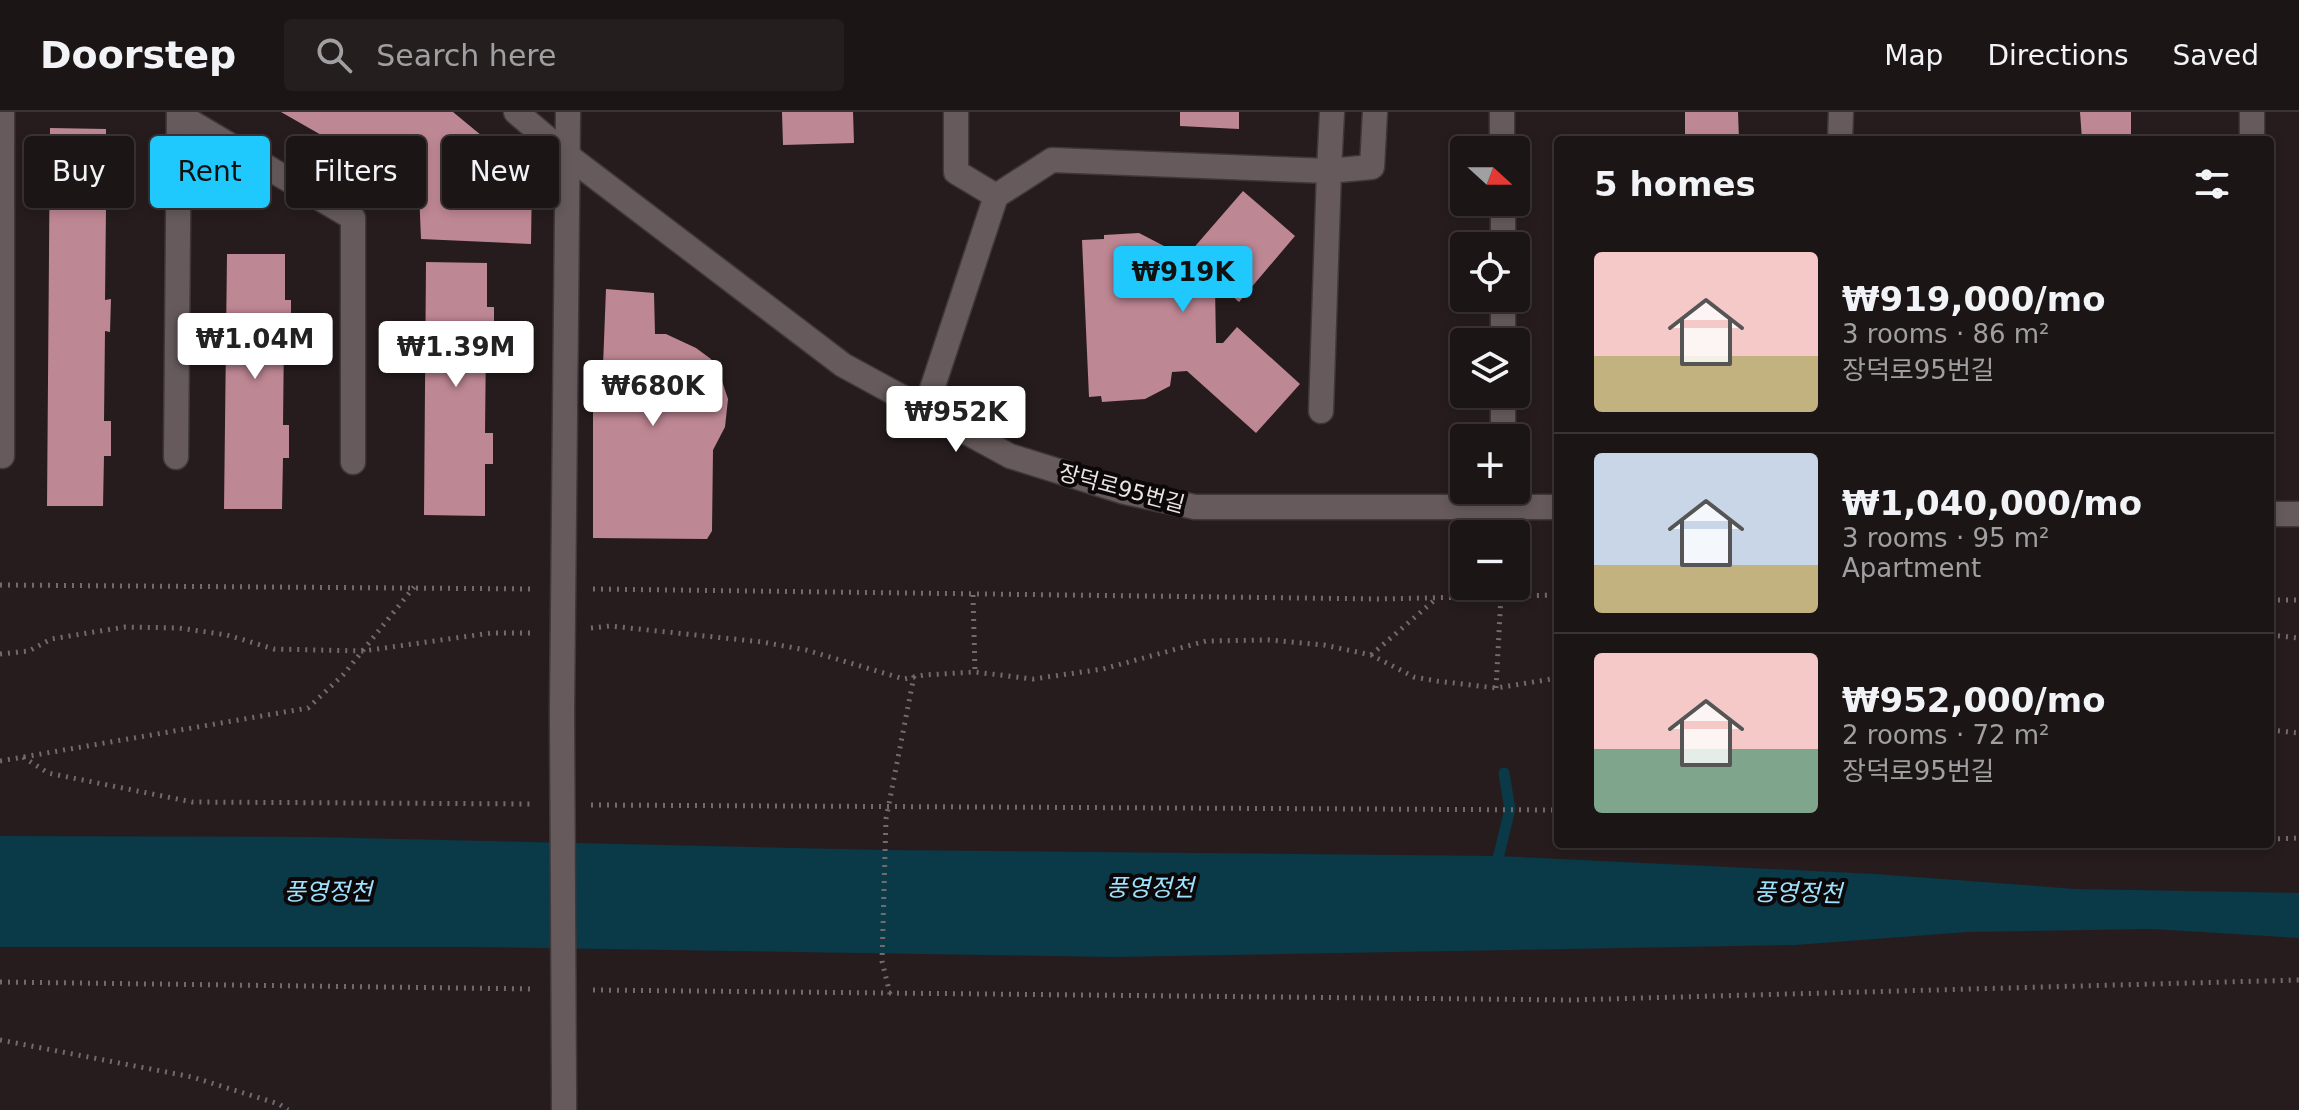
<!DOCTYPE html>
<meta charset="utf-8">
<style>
:root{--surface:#1c1516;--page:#251e1f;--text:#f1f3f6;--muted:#a09fa1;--line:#3a3435;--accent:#1fc9fd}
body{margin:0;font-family:"DejaVu Sans","Noto Sans KR",sans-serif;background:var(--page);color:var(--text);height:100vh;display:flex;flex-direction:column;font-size:30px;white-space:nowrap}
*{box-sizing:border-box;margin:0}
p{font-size:26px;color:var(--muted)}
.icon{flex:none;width:44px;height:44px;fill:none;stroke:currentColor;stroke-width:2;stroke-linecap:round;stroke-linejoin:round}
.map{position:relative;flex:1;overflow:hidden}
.sheet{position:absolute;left:1554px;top:24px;width:720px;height:712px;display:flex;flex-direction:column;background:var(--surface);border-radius:8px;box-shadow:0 4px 12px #0003,0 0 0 2px var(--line)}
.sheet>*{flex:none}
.hud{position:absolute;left:24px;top:24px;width:760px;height:72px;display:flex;gap:16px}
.needle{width:52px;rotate:111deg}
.controls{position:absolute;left:1450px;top:24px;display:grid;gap:16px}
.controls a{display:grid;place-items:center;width:80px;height:80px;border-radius:8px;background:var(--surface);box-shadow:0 4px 12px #0003,0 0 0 2px var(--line);font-size:40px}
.price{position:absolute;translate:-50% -68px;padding:0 18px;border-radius:8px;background:#fff;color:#222;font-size:26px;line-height:52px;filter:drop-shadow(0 2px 4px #0008)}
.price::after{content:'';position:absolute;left:50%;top:48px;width:24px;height:18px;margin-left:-12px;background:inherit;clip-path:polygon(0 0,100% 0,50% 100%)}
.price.current{background:var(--accent);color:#111}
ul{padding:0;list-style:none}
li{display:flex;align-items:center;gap:24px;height:200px;padding:0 40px}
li+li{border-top:2px solid var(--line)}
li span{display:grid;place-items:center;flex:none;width:224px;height:160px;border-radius:8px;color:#555}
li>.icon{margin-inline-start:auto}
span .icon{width:96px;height:96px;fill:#fffc;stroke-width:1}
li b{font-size:34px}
h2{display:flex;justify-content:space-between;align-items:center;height:96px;padding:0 40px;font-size:34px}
.pill{padding:0 28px;border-radius:8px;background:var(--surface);box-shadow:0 4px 12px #0003,0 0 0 2px var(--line);font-size:28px;line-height:72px}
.pill.current{background:var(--accent);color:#111}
header{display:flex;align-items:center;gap:48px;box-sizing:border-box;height:112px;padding:0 40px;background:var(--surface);border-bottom:2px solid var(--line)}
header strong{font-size:38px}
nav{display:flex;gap:44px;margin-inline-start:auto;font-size:28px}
.search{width:560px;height:72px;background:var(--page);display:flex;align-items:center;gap:20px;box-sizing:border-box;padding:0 28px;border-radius:8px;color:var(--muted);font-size:30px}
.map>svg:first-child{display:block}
.water{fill:#0a3948}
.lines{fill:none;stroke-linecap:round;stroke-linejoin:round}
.stream{stroke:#0a3948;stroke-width:11}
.building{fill:#be8794}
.minor-casing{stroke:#3f3738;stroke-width:27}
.path{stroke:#736a6c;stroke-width:5;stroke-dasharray:2 6;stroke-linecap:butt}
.minor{stroke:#665a5c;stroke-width:24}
.minor-bridge-casing{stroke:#3f3738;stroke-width:27;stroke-linecap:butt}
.minor-bridge{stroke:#665a5c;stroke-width:24}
.labels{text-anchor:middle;stroke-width:8;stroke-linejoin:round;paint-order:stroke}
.street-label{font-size:22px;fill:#ebe3e4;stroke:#0c0809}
.water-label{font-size:24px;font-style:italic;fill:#9de2fe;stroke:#0c0809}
</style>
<header>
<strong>Doorstep</strong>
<div class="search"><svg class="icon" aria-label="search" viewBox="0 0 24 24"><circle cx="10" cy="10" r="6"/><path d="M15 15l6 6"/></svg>Search here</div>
<nav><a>Map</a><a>Directions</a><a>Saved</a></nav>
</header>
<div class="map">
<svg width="2299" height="998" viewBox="0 0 2299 998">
<rect width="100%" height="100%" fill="#261c1e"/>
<path class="water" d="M0,724L311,725L884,738L1498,744L1875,762L2076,777L2299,781V826L2151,817L1968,820L1795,833L1115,845L475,835H0Z"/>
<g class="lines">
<path class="stream" d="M1495,759L1510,697L1504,661"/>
</g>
<g class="building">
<path d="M281,0H453L532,65L531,132L421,127L419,79Z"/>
<path d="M782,0H853L854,31L783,33Z"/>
<path d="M1180,0H1239V17L1180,14Z"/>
<path d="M1685,0H1738L1739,28H1685Z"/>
<path d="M2080,0H2131V28H2082Z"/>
<path d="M50,16L106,17V64H112V96H106L105,188L111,187L110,220L105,219L104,309H111V344H104L103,394H47Z"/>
<path d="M1243,79L1295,124L1239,190L1222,175H1215L1216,231H1223L1237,215L1300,272L1256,321L1187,259L1172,260L1170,274L1145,287L1102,290L1101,284L1089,285L1082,128L1104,127V123L1139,121L1168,136L1169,148L1184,147Z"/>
<path d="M227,142H285V188H291V222H284L283,313H289V346H283L282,397H224Z"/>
<path d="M426,150L487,151V195H494V227H486L485,321H493V352H485V404L424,403Z"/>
<path d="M606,177L654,181L655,222H666L696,236L711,247L722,269L728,287L725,315L713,338L712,419L707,427L593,426V254H603Z"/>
</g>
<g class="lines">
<defs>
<g id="minor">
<path d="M516,0L568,44L843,253L1010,344L1125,380L1195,395H1558"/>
<path d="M956,0V60L996,84"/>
<path d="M1332,0L1329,59L1372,55L1375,0"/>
<path d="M1502,0V38"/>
<path d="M179,3L353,106V350"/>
<path d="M1840,28L1841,0"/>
<path d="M2252,28V0"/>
<path d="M1503,90V134"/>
<path d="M1503,186V230"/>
<path d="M1503,282V326"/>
<path d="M925,298L996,84L1052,48L1329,59L1321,299"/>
<path d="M2,344V0"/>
<path d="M176,345L179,0"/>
<path d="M2270,402H2299"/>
<path d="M562,601L568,0"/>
<path d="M564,978V998"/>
</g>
</defs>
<use href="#minor" class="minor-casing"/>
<g class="path">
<path d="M0,473L535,477"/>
<path d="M593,477L1379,487L1558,483"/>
<path d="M973,483L975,560"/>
<path d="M2270,488H2299"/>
<path d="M591,516L610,514L762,530L806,538L904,567L924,563L975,560L1033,567L1103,557L1206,529L1269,528L1324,533L1371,543L1414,565L1437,569L1496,576L1558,566"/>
<path d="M2270,523L2299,526"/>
<path d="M0,542L29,539L51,527L125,515L179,516L227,523L274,537L317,538L363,539L491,521H534"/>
<path d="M1371,543L1437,486"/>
<path d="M1496,576L1501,484"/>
<path d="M2270,618L2299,621"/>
<path d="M23,645L48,661L192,690L533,692"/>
<path d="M0,649L308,596L343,563L414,475"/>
<path d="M591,693L1558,698"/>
<path d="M2270,727L2299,726"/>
<path d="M0,870L535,877"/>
<path d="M593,878L1570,888L2299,868"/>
<path d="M890,882L882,849L886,707L914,564"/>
<path d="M0,928L192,965L279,992L288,998"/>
</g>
<use href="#minor" class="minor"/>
<defs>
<path id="minor-bridge" d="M562,601L564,978"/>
</defs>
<use href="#minor-bridge" class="minor-bridge-casing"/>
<use href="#minor-bridge" class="minor-bridge"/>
</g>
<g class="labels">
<g class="street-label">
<text transform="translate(1122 376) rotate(15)" y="8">장덕로95번길</text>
</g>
<g class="water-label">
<text x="1150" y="784">풍영정천</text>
<text x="328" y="788">풍영정천</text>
<text transform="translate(1798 781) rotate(1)" y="8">풍영정천</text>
</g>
</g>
</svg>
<div class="controls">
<a><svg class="needle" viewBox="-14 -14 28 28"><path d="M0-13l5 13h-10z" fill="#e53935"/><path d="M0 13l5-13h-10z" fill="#a09fa1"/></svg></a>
<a><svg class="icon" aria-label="locate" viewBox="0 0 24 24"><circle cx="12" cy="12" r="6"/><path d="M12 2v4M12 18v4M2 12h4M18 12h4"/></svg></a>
<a><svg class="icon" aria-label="layers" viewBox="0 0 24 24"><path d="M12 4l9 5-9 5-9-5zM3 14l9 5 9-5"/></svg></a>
<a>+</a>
<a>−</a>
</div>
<b class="price current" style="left:1183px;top:202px">₩919K</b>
<b class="price" style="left:255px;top:269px">₩1.04M</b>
<b class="price" style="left:456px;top:277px">₩1.39M</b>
<b class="price" style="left:653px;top:316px">₩680K</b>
<b class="price" style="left:956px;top:342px">₩952K</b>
<div class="hud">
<a class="pill">Buy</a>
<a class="pill current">Rent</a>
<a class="pill">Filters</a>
<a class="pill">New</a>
</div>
<section class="sheet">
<h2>5 homes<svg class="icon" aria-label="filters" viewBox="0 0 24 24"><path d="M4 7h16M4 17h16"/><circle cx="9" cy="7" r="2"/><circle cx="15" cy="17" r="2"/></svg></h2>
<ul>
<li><span style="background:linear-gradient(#f6c9c9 65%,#c2b280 0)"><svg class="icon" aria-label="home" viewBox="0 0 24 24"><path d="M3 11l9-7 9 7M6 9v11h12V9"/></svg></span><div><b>₩919,000/mo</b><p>3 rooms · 86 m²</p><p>장덕로95번길</p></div></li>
<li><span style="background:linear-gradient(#c9d6e8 70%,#c2b280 0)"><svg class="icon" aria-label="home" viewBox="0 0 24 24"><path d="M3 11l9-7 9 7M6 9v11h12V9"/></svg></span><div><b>₩1,040,000/mo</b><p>3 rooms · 95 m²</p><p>Apartment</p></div></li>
<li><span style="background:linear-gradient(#f6c9c9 60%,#7fa58c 0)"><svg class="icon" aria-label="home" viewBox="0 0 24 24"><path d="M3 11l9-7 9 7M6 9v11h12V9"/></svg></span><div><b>₩952,000/mo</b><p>2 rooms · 72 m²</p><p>장덕로95번길</p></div></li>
</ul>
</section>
</div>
